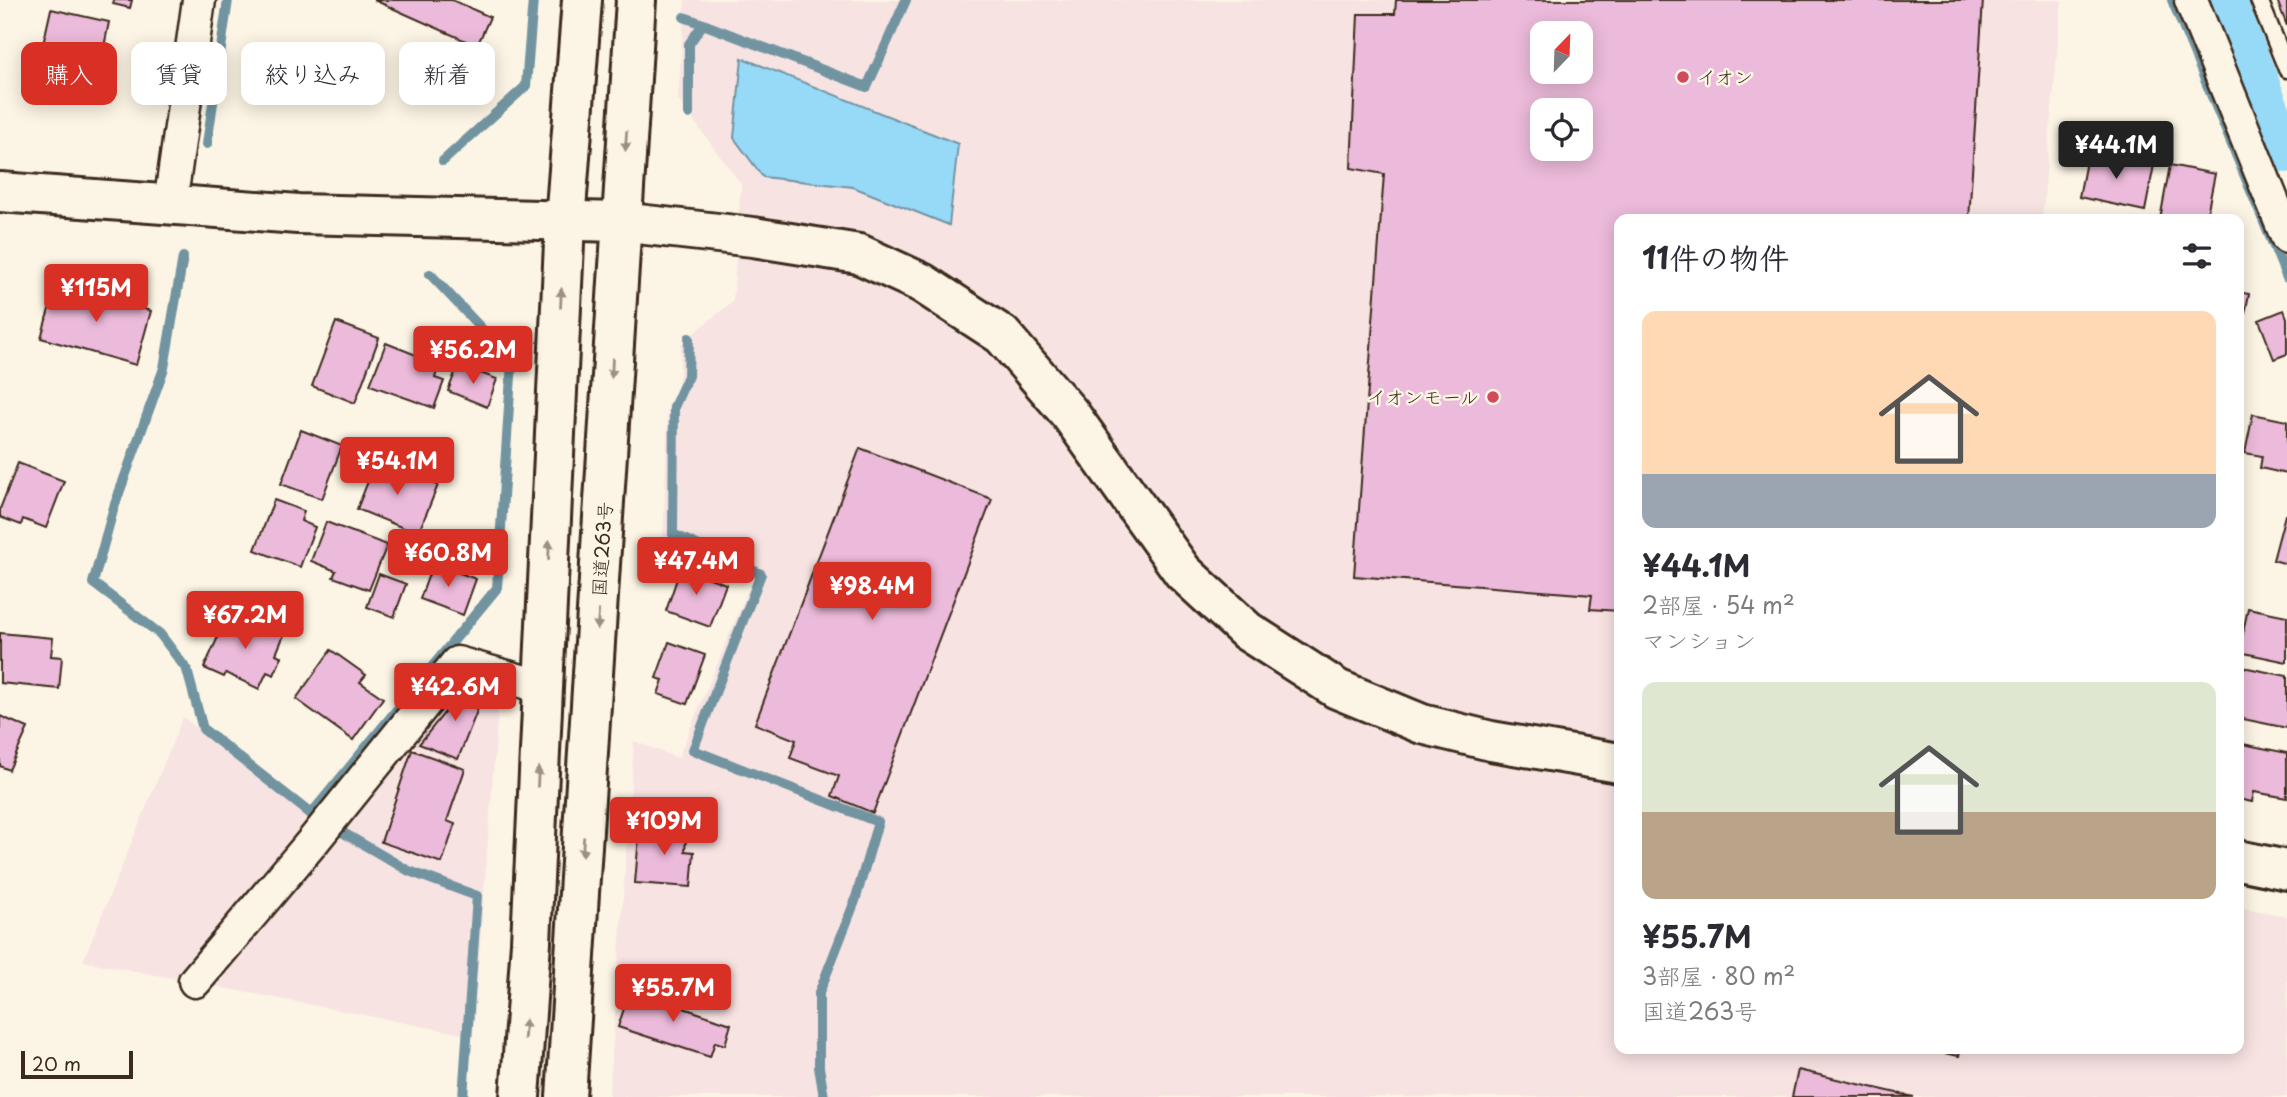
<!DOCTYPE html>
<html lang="ja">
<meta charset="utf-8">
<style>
:root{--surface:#fff;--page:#f2f2f3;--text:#2b2b33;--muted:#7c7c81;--accent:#d93025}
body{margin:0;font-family:"Playpen Sans","Klee One",sans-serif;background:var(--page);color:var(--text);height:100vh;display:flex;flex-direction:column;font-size:26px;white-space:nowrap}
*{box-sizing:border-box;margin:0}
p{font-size:23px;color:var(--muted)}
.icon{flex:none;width:38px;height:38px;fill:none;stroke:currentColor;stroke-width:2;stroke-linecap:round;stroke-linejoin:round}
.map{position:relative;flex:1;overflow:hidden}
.details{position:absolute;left:1614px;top:214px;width:630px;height:840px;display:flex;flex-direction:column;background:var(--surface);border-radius:14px;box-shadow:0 4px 18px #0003}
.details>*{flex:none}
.hud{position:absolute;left:21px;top:42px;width:665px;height:63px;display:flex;gap:14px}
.needle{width:46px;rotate:23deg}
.fabs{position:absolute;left:1530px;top:21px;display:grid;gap:14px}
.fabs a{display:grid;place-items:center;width:63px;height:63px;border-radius:14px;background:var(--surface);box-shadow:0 4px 18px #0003;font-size:35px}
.scale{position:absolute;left:21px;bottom:18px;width:112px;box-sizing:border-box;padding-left:7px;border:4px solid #3b2a1e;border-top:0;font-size:19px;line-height:24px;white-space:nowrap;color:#3b2a1e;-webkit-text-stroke:5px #fcf5e5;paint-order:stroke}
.price{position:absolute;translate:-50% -60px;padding:0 16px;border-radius:7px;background:var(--accent);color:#fff;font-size:23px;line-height:46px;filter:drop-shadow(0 2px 4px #0008)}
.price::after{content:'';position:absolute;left:50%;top:42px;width:21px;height:16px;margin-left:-10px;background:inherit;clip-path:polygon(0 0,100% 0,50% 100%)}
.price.on{background:#222;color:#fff}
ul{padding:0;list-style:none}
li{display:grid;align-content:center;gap:14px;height:371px;padding:0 28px}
li span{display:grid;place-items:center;height:217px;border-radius:14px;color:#555}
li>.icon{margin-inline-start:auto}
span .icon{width:126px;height:126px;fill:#fffc;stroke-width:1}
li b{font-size:30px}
h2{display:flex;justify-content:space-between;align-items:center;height:84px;padding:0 28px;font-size:30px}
.tag{padding:0 24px;border-radius:14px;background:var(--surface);box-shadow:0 4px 18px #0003;font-size:24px;line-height:63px}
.tag.on{background:var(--accent);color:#fff}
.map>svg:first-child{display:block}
.built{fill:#f7e3e2;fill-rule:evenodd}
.water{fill:#96daf8;stroke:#7294a1;stroke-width:2}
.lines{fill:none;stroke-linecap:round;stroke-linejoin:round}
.stream{stroke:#7294a1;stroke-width:10}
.canal{stroke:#96daf8;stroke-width:40}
.building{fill:#ecbada;stroke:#3b2a1e;stroke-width:2;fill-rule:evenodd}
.lane-casing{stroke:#3b2a1e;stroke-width:21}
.street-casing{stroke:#3b2a1e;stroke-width:37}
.secondary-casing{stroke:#3b2a1e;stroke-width:44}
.highway-casing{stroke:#3b2a1e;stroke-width:44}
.lane{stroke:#fcf5e5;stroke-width:16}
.street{stroke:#fcf5e5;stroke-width:32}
.secondary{stroke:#fcf5e5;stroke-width:38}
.highway{stroke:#fcf5e5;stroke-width:38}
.oneway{fill:#9c9082}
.poi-dot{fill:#d1495b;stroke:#fcf5e5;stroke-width:2.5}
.labels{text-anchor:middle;stroke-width:5;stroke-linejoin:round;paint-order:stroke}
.poi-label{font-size:19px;fill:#3b2a1e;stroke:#fcf5e5;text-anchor:start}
.street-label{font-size:19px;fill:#3b2a1e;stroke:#fcf5e5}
</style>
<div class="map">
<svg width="2287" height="1097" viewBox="0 0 2287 1097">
<rect width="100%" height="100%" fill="#fcf5e5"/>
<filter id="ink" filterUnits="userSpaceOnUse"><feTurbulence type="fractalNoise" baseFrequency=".0143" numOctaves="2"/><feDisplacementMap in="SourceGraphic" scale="14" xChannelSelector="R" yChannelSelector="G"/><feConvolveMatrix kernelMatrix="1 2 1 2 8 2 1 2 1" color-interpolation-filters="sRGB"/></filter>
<g filter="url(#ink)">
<g class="built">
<path d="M685,0H2062L2042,219H1619V1048H2238V907L2287,916V1097H609L634,741L678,758L752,580L663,542L668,406L679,383L681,344L733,301L741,184L678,100ZM1542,33H1580V72H1542ZM1542,110H1580V149H1542Z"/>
<path d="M461,665L500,684L473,1036L83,961L183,717L326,829Z"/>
</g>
<path class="water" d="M742,58L958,144L949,225L853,187L763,177L734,138Z"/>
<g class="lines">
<g class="stream">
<path d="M2172,0L2287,278"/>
<path d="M684,17L703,24"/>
<path d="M689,114V44L703,24L867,87L906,0"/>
<path d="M207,144L228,0"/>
<path d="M443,161L526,86L533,0"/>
<path d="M183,257L164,368L114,507L93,583L160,634L187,670L203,729L311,814L409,871L477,896L463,1097"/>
<path d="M689,338L688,376L674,407L673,534L761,574L693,750L878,822L855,901L819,993V1067L824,1097"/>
<path d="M311,814L497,588L512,361L430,274"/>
</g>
<path class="canal" d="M2226,0L2287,153"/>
</g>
<g class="building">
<path d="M114,0H132L130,8L113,4Z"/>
<path d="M374,0H452L490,17L477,46Z"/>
<path d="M1396,0H1983L1969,219H1619V611L1590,609L1592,595L1354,576L1384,174L1351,168L1358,14H1395ZM1542,33H1580V72H1542ZM1542,110H1580V149H1542Z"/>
<path d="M2277,0H2287V26Z"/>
<path d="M51,9L109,22L101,62L42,49Z"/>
<path d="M2088,151L2154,165L2145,211L2079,197Z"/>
<path d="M2170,165L2215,174L2206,219H2160Z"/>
<path d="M56,284L151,311L136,365L41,338Z"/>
<path d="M2238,292L2249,294L2240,339L2238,338Z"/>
<path d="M2284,310L2287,318V354L2274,359L2259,320Z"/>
<path d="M336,322L379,338L355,403L312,386Z"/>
<path d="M386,343L439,364L435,378L444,381L434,408L370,385Z"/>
<path d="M458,365L497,379L487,407L448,391Z"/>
<path d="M2253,414L2287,421V474L2260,468L2262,456L2245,453Z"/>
<path d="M301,430L342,446L322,499L281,484Z"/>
<path d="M860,448L992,499L873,813L832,796L839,776L790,758L796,740L755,724Z"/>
<path d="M377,459L438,485L418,534L357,509Z"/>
<path d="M18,463L64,481L46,528L23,519L21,525L0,517V509Z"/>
<path d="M274,500L304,511L301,521L315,527L300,567L255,550Z"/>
<path d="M2285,515L2287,516V564L2273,560Z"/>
<path d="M326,522L387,545L369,590L333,577L336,571L311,561Z"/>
<path d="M433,563L476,579L463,615L420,599Z"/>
<path d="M681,567L726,584L710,627L666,611Z"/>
<path d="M379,574L406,584L394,617L367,607Z"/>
<path d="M2248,608L2287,616V662L2239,652Z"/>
<path d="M230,610L284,635L276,654L282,657L274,675L267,672L259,689L226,673L224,677L204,668Z"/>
<path d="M0,633L53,638L51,656L62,657L59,689L0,683Z"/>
<path d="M669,642L705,655L687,704L658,694L663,680L656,678Z"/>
<path d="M331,650L366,675L360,682L383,698L353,740L296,699Z"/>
<path d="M2238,666L2287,676V728L2238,718Z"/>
<path d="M469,682L486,688L458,759L419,744Z"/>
<path d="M0,716L28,728L9,770L0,766Z"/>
<path d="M2238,743L2287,753V798L2254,792L2252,802L2238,799Z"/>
<path d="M412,750L465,769L447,821L455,824L442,863L381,842Z"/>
<path d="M640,824L687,828L685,851L694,852L691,887L635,883Z"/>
<path d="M630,990L731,1024L725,1045L715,1042L710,1057L618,1027Z"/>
<path d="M1919,1048H1961L1959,1056Z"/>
<path d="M1798,1070L1914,1097H1792Z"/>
</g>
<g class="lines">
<defs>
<path id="lane" d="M2259,0L2287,69"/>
<g id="street">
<path d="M2191,0L2287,237"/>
<path d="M170,205L199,0"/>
<path d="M195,981L314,840L457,663L543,687"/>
</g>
<g id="secondary">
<path d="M0,192L298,214L620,222L753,237L859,254L922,283L1002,335L1070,414L1183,572L1247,631L1337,689L1422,724L1491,741L1619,763"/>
<path d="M2238,860L2287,870"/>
</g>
<g id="highway">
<path d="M520,1097L531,942L565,222L582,0"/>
<path d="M566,1097L636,0"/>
</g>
</defs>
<use href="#lane" class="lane-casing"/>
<use href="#street" class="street-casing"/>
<use href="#secondary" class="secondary-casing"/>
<use href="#highway" class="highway-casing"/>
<use href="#lane" class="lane"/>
<use href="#street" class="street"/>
<use href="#secondary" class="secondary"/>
<use href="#highway" class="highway"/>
</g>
<defs><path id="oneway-solid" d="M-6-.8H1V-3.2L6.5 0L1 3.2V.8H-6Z" transform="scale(1.75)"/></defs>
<g class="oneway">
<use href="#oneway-solid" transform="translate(626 141) rotate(94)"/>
<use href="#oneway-solid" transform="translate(561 298) rotate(-87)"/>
<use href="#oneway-solid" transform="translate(612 368) rotate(93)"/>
<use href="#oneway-solid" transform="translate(549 550) rotate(-87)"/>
<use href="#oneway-solid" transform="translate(598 620) rotate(94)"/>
<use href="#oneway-solid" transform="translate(538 777) rotate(-87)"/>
<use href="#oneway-solid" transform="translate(583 847) rotate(94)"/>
<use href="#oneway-solid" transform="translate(525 1029) rotate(-86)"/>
</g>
</g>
<g class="poi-dot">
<circle cx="1683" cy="77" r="7"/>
<circle cx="1493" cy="397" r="7"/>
</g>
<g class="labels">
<g class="poi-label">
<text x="1697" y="84">イオン</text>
<text x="1479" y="404" text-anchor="end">イオンモール</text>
</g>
<g class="street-label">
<text transform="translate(602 549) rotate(-86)" y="7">国道263号</text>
</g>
</g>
</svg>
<div class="fabs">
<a><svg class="needle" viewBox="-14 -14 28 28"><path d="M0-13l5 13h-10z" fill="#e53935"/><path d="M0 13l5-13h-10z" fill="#7c7c81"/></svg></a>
<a><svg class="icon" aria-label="locate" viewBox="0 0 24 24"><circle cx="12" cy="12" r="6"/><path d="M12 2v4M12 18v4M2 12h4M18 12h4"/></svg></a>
</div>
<div class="scale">20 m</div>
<b class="price on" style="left:2116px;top:181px">¥44.1M</b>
<b class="price" style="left:96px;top:324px">¥115M</b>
<b class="price" style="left:473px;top:386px">¥56.2M</b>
<b class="price" style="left:397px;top:497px">¥54.1M</b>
<b class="price" style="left:448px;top:589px">¥60.8M</b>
<b class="price" style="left:696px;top:597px">¥47.4M</b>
<b class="price" style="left:872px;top:622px">¥98.4M</b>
<b class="price" style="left:245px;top:651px">¥67.2M</b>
<b class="price" style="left:455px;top:723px">¥42.6M</b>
<b class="price" style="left:664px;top:857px">¥109M</b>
<b class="price" style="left:673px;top:1024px">¥55.7M</b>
<div class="hud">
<a class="tag on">購入</a>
<a class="tag">賃貸</a>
<a class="tag">絞り込み</a>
<a class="tag">新着</a>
</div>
<section class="details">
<h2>11件の物件<svg class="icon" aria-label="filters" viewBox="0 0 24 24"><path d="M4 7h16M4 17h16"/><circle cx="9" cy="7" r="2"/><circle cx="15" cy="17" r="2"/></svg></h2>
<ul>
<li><span style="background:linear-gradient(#ffd9b3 75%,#9aa5b1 0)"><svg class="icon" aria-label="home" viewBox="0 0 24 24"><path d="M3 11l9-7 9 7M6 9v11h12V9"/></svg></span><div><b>¥44.1M</b><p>2部屋 · 54 m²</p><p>マンション</p></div></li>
<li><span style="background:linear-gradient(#dfe7d0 60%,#b9a48a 0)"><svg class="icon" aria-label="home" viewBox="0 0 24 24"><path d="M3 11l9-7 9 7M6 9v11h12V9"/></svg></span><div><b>¥55.7M</b><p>3部屋 · 80 m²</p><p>国道263号</p></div></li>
</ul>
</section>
</div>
